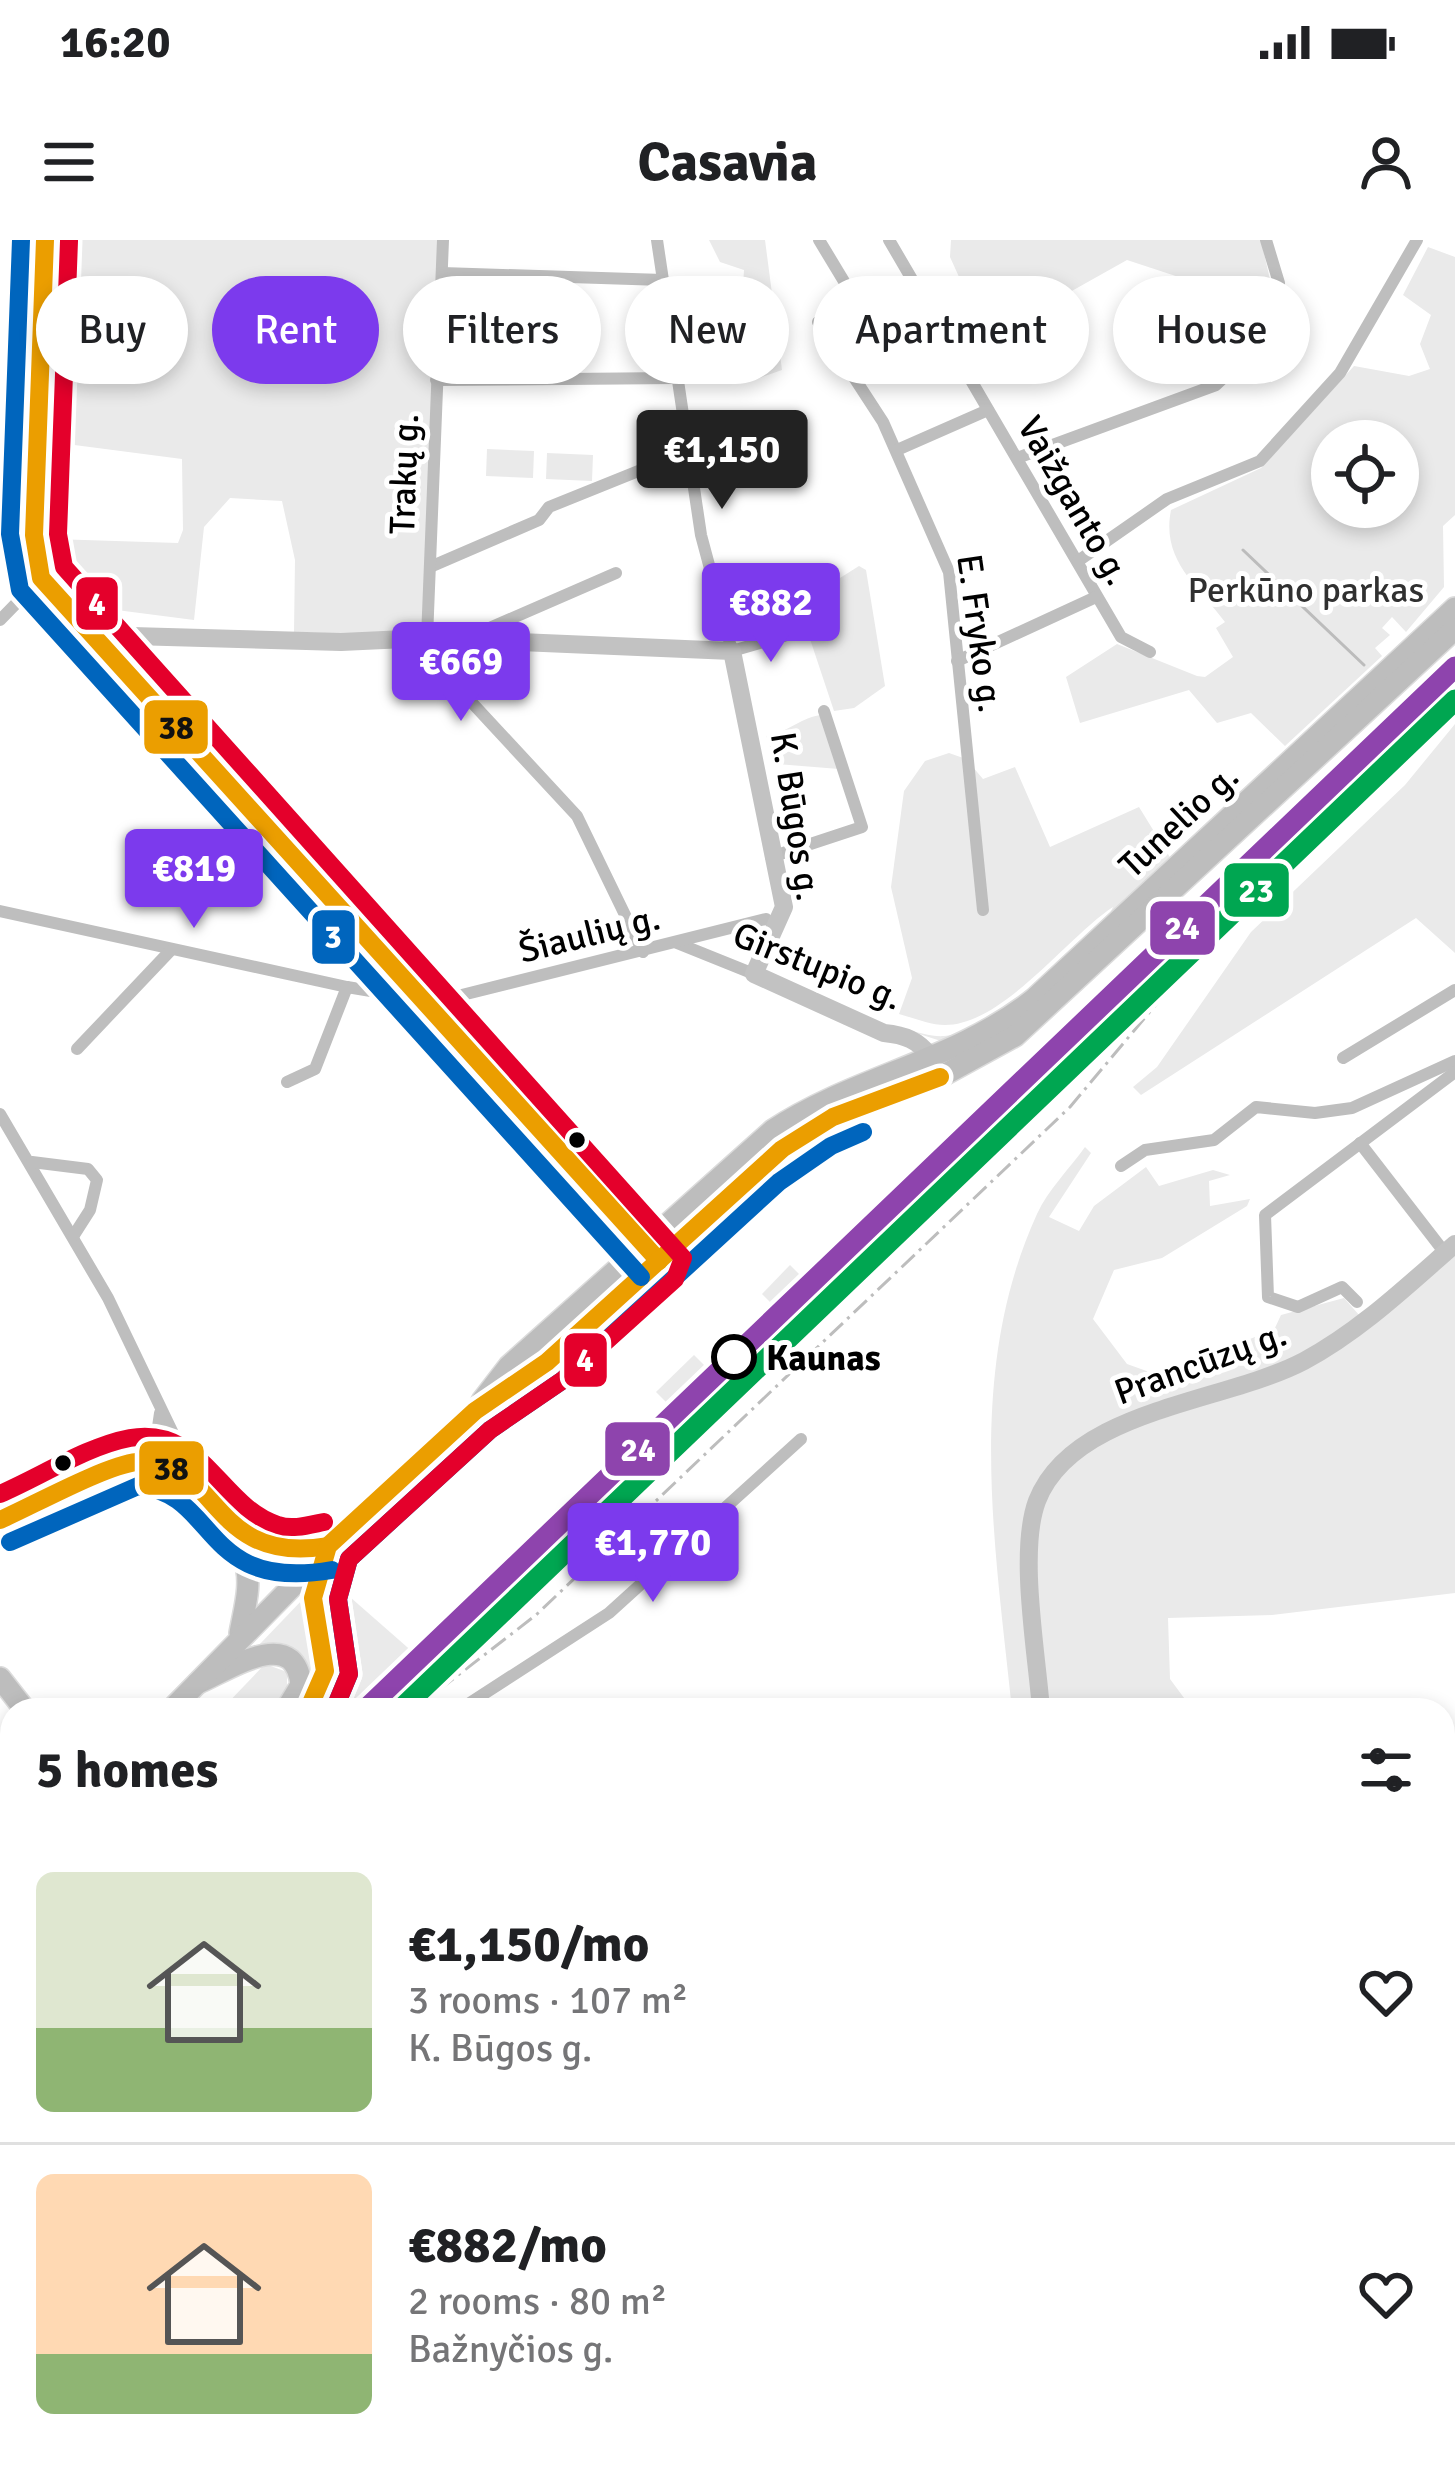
<!DOCTYPE html>
<meta charset="utf-8">
<style>
:root{--surface:#fff;--page:#f2f2f2;--text:#202124;--muted:#757577;--line:#e0e0e0;--accent:#7c3aed}
body{margin:0;font-family:Signika,sans-serif;background:var(--page);color:var(--text);height:100vh;display:flex;flex-direction:column;font-size:45px;white-space:nowrap}
*{box-sizing:border-box;margin:0}
p{font-size:39px;color:var(--muted)}
.icon{flex:none;width:66px;height:66px;fill:none;stroke:currentColor;stroke-width:2;stroke-linecap:round;stroke-linejoin:round}
.map{position:relative;flex:1;overflow:hidden}
.side{position:absolute;left:0px;top:1458px;width:1455px;height:771px;display:flex;flex-direction:column;background:var(--surface);border-radius:36px 36px 0 0;box-shadow:0 6px 18px #0003}
.side>*{flex:none}
.top-card{position:absolute;left:36px;top:36px;width:1383px;height:108px;display:flex;gap:24px}
.tools{position:absolute;left:1311px;top:180px;display:grid;gap:24px}
.tools a{display:grid;place-items:center;width:108px;height:108px;border-radius:50%;background:var(--surface);box-shadow:0 6px 18px #0003;font-size:60px}
.price{position:absolute;translate:-50% -102px;padding:0 27px;border-radius:12px;background:var(--accent);color:#fff;font-size:39px;line-height:78px;filter:drop-shadow(0 3px 6px #0008)}
.price::after{content:'';position:absolute;left:50%;top:72px;width:36px;height:27px;margin-left:-18px;background:inherit;clip-path:polygon(0 0,100% 0,50% 100%)}
.price.selected{background:#222;color:#fff}
ul{padding:0;list-style:none}
li{display:flex;align-items:center;gap:36px;height:300px;padding:0 36px}
li+li{border-top:3px solid var(--line)}
li span{display:grid;place-items:center;flex:none;width:336px;height:240px;border-radius:18px;color:#555}
li>.icon{margin-inline-start:auto}
span .icon{width:144px;height:144px;fill:#fffc;stroke-width:1}
li b{font-size:51px}
h2{display:flex;justify-content:space-between;align-items:center;height:144px;padding:0 36px;font-size:51px}
.tag{padding:0 42px;border-radius:54px;background:var(--surface);box-shadow:0 6px 18px #0003;font-size:42px;line-height:108px}
.tag.selected{background:var(--accent);color:#fff}
.status{display:flex;justify-content:space-between;align-items:center;height:84px;padding:0 60px;background:var(--surface);direction:ltr}
.status svg{height:33px;fill:currentColor}
header{display:flex;justify-content:space-between;align-items:center;height:156px;padding:0 36px;background:var(--surface);font-size:54px;font-weight:700}
.map>svg:first-child{display:block}
.green{fill:#eaeaea;fill-rule:evenodd}
.water{fill:#bcbcbc}
.pier{fill:#fff}
.lines{fill:none;stroke-linecap:round;stroke-linejoin:round}
.stream{stroke:#bcbcbc;stroke-width:3}
.primary-casing{stroke:#dbdbdb;stroke-width:24}
.street{stroke:#bebebe;stroke-width:12}
.secondary{stroke:#c2c2c2;stroke-width:18}
.primary{stroke:#bdbdbd;stroke-width:21}
.rail{stroke:#bdbdbd;stroke-width:3;stroke-dasharray:18 6 3 6;stroke-linecap:butt}
.bus-1-casing{stroke:#fff;stroke-width:27}
.bus-2-casing{stroke:#fff;stroke-width:27}
.bus-3-casing{stroke:#fff;stroke-width:27}
.bus-1{stroke:#eb9e00;stroke-width:18}
.bus-2{stroke:#0065bd;stroke-width:18}
.bus-3{stroke:#e4002b;stroke-width:18}
.rail-1-casing{stroke:#fff;stroke-width:30}
.rail-2-casing{stroke:#fff;stroke-width:30}
.rail-1{stroke:#8e44ad;stroke-width:21}
.rail-2{stroke:#00a651;stroke-width:21}
.bus-dot{fill:#000;stroke:#fff;stroke-width:4.5}
.stop-dot{fill:#fff;stroke:#000;stroke-width:6}
.labels{text-anchor:middle;stroke-width:10;stroke-linejoin:round;paint-order:stroke}
.street-label{font-size:36px;fill:#000;stroke:#fff}
.park-label{font-size:36px;fill:#303030;stroke:#fff}
.stop-label{font-size:36px;font-weight:bold;fill:#000;stroke:#fff;text-anchor:start}
.line-badge{stroke:#fff;stroke-width:4.5}
.badge-label{font-size:33px;text-anchor:middle;font-weight:bold;fill:#fff}
.pale-badge-label{font-size:33px;text-anchor:middle;font-weight:bold;fill:#111}
</style>
<div class="status"><b>16:20</b><svg viewBox="0 0 49 12"><path d="M0 12V9h3v3zM5 12V6h3v6zM10 12V3h3v9zM15 12V0h3v12zM26 1h20v11H26zM47 4h2v5h-2z"/></svg></div>
<header><svg class="icon" aria-label="menu" viewBox="0 0 24 24"><path d="M4 6h16M4 12h16M4 18h16"/></svg>Casavia<svg class="icon" aria-label="person" viewBox="0 0 24 24"><circle cx="12" cy="8" r="4"/><path d="M4 21q1-7 8-7t8 7"/></svg></header>
<div class="map">
<svg width="1455" height="2227" viewBox="0 0 1455 2227">
<rect width="100%" height="100%" fill="#fff"/>
<g class="green">
<path d="M68,0H438L424,384L418,396L294,392L295,320L282,261L230,258L204,287L194,380L101,368L57,313L53,299L178,303L183,290L182,219L59,203L61,133L53,132V107L72,106L73,43L66,35Z"/>
<path d="M709,0H765L782,130L751,141L735,124L723,74L743,45L744,30L720,22Z"/>
<path d="M951,0H1261L1273,53L1234,42L1209,47L1127,20L997,93L983,90L950,17Z"/>
<path d="M1428,7L1455,17V275L1443,286L1444,347L1406,392L1392,377L1382,388L1390,395L1375,408L1382,416L1285,506L1251,473L1217,483L1189,450L1080,483L1066,437L1117,404L1197,436L1205,437L1233,417L1216,388L1225,382C1197,345 1161,320 1171,270L1261,228L1354,126L1409,136L1430,129L1420,104L1431,75L1403,55ZM1332,201H1398V267H1332Z"/>
<path d="M487,209L534,211L533,238L486,236Z"/>
<path d="M547,213L593,215L592,241L546,239Z"/>
<path d="M859,326L866,330L885,446L854,468L834,471L804,381L835,371L832,343Z"/>
<path d="M823,475L839,529L777,524L766,496C788,493 802,476 823,475Z"/>
<path d="M1455,484V713L1416,678L1141,855L1133,847L1157,827L1251,692L1405,545Z"/>
<path d="M949,513L966,519L983,539L1015,527L1050,607L1139,567L1171,619L1263,537L1005,774L947,803L907,790C918,792 932,797 944,796C1001,792 1066,718 1106,681L1113,667C1067,697 1003,785 945,785C930,785 914,778 899,774L912,738L891,647L904,551L925,521Z"/>
<path d="M1085,907L1091,913L1049,977L1079,991L1094,966L1146,927L1159,946L1213,930L1230,935L1209,941L1210,966L1250,959L1247,966L1162,1018L1114,1030L1093,1079L1127,1124L1155,1134L1274,1090L1281,1075L1344,1058L1360,1076L1455,1012V1353L1272,1375L1168,1378L1170,1439L1193,1470H1012C995,1304 965,1132 1037,974C1048,950 1070,928 1085,907Z"/>
<path d="M790,1025L802,1037L773,1065L762,1054Z"/>
<path d="M694,1115L705,1126L667,1163L656,1152Z"/>
<path d="M225,1242L257,1274L307,1289L294,1303C257,1304 240,1270 220,1244Z"/>
<path d="M326,1336L415,1414L362,1470H324L337,1452L320,1356Z"/>
<path d="M306,1356L316,1409L314,1450L279,1406H258Z"/>
<path d="M265,1424L287,1432V1452L269,1470H221Z"/>
<path d="M1443,1589H1455V2035L1443,2039Z"/>
<path d="M0,2047L12,2055V2208L0,2193Z"/>
<path d="M19,2217H104L106,2227H26Z"/>
<path d="M1199,2217H1374L1368,2227H1201Z"/>
</g>
<g class="water">
<path d="M0,1531L12,1546V2055L0,2047Z"/>
<path d="M104,2217H409L413,2227H106Z"/>
</g>
<path class="pier" d="M12,1666V1756L0,1775V1686Z"/>
<g class="lines">
<path class="stream" d="M1243,310L1364,425"/>
<defs>
<g id="primary">
<path d="M45,0L34,295L41,338L651,1011"/>
<path d="M482,1161L509,1126L773,890C855,836 956,821 1034,759L1455,368"/>
<path d="M218,1273L269,1309L328,1307"/>
<path d="M0,1280C84,1243 172,1172 224,1289C229,1300 239,1308 244,1320C253,1342 244,1370 240,1393"/>
<path d="M0,1438L25,1470"/>
<path d="M198,1443C229,1430 295,1384 301,1445L286,1470"/>
<path d="M171,1470L379,1258L475,1171L547,1122L764,923L833,877L940,837L1015,796L1455,389"/>
<path d="M308,1470L325,1431L313,1358L326,1313"/>
<path d="M0,1731L12,1712"/>
</g>
</defs>
<use href="#primary" class="primary-casing"/>
<g class="street">
<path d="M657,0L701,295L732,411L797,392"/>
<path d="M819,0L848,48"/>
<path d="M889,0L1121,397L1150,412"/>
<path d="M442,33L663,40"/>
<path d="M818,82L883,182L949,332L983,670"/>
<path d="M436,140L677,138"/>
<path d="M897,210L988,170"/>
<path d="M1017,218L1216,145L1278,86L1279,43L1266,0"/>
<path d="M1078,321L1167,259L1260,221L1340,133L1417,0"/>
<path d="M430,327L539,280L549,267L688,211"/>
<path d="M0,380L41,338"/>
<path d="M469,397L616,333"/>
<path d="M427,398L443,0"/>
<path d="M957,421L1096,357"/>
<path d="M437,425L577,576L643,712"/>
<path d="M771,617L862,587L824,471"/>
<path d="M0,671L347,747L371,751L405,741"/>
<path d="M677,703L754,734"/>
<path d="M426,764L766,679"/>
<path d="M77,809L170,711"/>
<path d="M1343,818L1455,750"/>
<path d="M287,842L315,829L347,747"/>
<path d="M0,874L108,1058L195,1239"/>
<path d="M1360,903L1445,1013"/>
<path d="M32,922L88,929L97,940L90,970L74,995"/>
<path d="M1121,926L1145,910L1214,900L1256,867L1315,873L1352,868L1455,821"/>
<path d="M1357,1062L1342,1047L1298,1067L1268,1057L1265,975L1455,832"/>
<path d="M153,1221L160,1173"/>
<path d="M459,1470L609,1373L801,1199"/>
<path d="M1443,2166L1455,2130"/>
<path d="M1412,2227L1421,2217"/>
</g>
<g class="secondary">
<path d="M410,411L417,427L434,428L442,417L436,401"/>
<path d="M105,413L132,396L341,402L427,398L732,411L784,667L754,734L884,793C905,795 918,800 931,817"/>
<path d="M1041,1470C1037,1414 1018,1312 1037,1261C1073,1169 1224,1163 1304,1121C1360,1091 1407,1046 1455,1004"/>
<path d="M695,2217L709,2227"/>
<path d="M1161,2217L1164,2227"/>
</g>
<use href="#primary" class="primary"/>
<g class="rail">
<path d="M413,1470L536,1375L1070,867L1273,625L1455,447"/>
<path d="M0,2039L12,2019"/>
</g>
<defs>
<g id="bus-1">
<path d="M45,0L34,295L41,338L659,1021"/>
<path d="M0,1280C32,1266 106,1225 137,1222C218,1214 208,1327 328,1306"/>
<path d="M308,1470L325,1431L313,1358L328,1306L475,1171L547,1122L782,909L833,877L940,837"/>
</g>
<g id="bus-2">
<path d="M21,0L10,294L20,350L641,1037"/>
<path d="M10,1302L138,1246C219,1253 200,1353 332,1330"/>
<path d="M334,1470L349,1434L338,1359L349,1319L490,1190L563,1140L779,942L831,906L863,892"/>
</g>
<g id="bus-3">
<path d="M69,1L58,294L64,327L683,1018L675,1039L563,1140L490,1190L349,1319L338,1359L349,1434L334,1470"/>
<path d="M0,1254C40,1237 87,1206 130,1198C203,1185 220,1267 278,1285C292,1290 309,1285 324,1282"/>
</g>
</defs>
<use href="#bus-1" class="bus-1-casing"/>
<use href="#bus-2" class="bus-2-casing"/>
<use href="#bus-3" class="bus-3-casing"/>
<use href="#bus-1" class="bus-1"/>
<use href="#bus-2" class="bus-2"/>
<use href="#bus-3" class="bus-3"/>
<defs>
<path id="rail-1" d="M365,1470L1455,427"/>
<path id="rail-2" d="M400,1470L1455,460"/>
</defs>
<use href="#rail-1" class="rail-1-casing"/>
<use href="#rail-2" class="rail-2-casing"/>
<use href="#rail-1" class="rail-1"/>
<use href="#rail-2" class="rail-2"/>
</g>
<g class="bus-dot">
<circle cx="577" cy="900" r="10"/>
<circle cx="63" cy="1223" r="10"/>
</g>
<circle class="stop-dot" cx="734" cy="1117" r="20"/>
<g class="labels">
<g class="street-label">
<text transform="translate(403 234) rotate(-88)" y="13">Trakų g.</text>
<text transform="translate(1075 260) rotate(60)" y="13">Vaižganto g.</text>
<text transform="translate(981 393) rotate(82)" y="13">E. Fryko g.</text>
<text transform="translate(797 576) rotate(81)" y="13">K. Būgos g.</text>
<text transform="translate(1178 580) rotate(-43)" y="13">Tunelio g.</text>
<text transform="translate(589 693) rotate(-14)" y="13">Šiaulių g.</text>
<text transform="translate(818 725) rotate(22)" y="13">Girstupio g.</text>
<text transform="translate(1200 1122) rotate(-20)" y="13">Prancūzų g.</text>
</g>
<g class="park-label">
<text x="1306" y="362">Perkūno parkas</text>
</g>
<g class="stop-label">
<text x="766" y="1130">Kaunas</text>
</g>
</g>
<g class="line-badge">
<rect x="74" y="335" width="46" height="57" rx="12" fill="#e4002b"/>
<rect x="142" y="458" width="68" height="58" rx="12" fill="#eb9e00"/>
<rect x="1222" y="621" width="69" height="58" rx="12" fill="#00a651"/>
<rect x="1148" y="659" width="69" height="58" rx="12" fill="#8e44ad"/>
<rect x="310" y="668" width="47" height="58" rx="12" fill="#0065bd"/>
<rect x="562" y="1091" width="47" height="58" rx="12" fill="#e4002b"/>
<rect x="603" y="1180" width="69" height="58" rx="12" fill="#8e44ad"/>
<rect x="137" y="1199" width="69" height="58" rx="12" fill="#eb9e00"/>
</g>
<g class="badge-label">
<text x="97" y="375">4</text>
<text x="1256" y="662">23</text>
<text x="1182" y="699">24</text>
<text x="333" y="708">3</text>
<text x="585" y="1131">4</text>
<text x="638" y="1221">24</text>
</g>
<g class="pale-badge-label">
<text x="176" y="499">38</text>
<text x="171" y="1240">38</text>
</g>
</svg>
<div class="tools">
<a><svg class="icon" aria-label="locate" viewBox="0 0 24 24"><circle cx="12" cy="12" r="6"/><path d="M12 2v4M12 18v4M2 12h4M18 12h4"/></svg></a>
</div>
<b class="price selected" style="left:722px;top:272px">€1,150</b>
<b class="price" style="left:771px;top:425px">€882</b>
<b class="price" style="left:461px;top:484px">€669</b>
<b class="price" style="left:194px;top:691px">€819</b>
<b class="price" style="left:653px;top:1365px">€1,770</b>
<div class="top-card">
<a class="tag">Buy</a>
<a class="tag selected">Rent</a>
<a class="tag">Filters</a>
<a class="tag">New</a>
<a class="tag">Apartment</a>
<a class="tag">House</a>
</div>
<section class="side">
<h2>5 homes<svg class="icon" aria-label="filters" viewBox="0 0 24 24"><path d="M4 7h16M4 17h16"/><circle cx="9" cy="7" r="2"/><circle cx="15" cy="17" r="2"/></svg></h2>
<ul>
<li><span style="background:linear-gradient(#dfe7d0 65%,#8fb573 0)"><svg class="icon" aria-label="home" viewBox="0 0 24 24"><path d="M3 11l9-7 9 7M6 9v11h12V9"/></svg></span><div><b>€1,150/mo</b><p>3 rooms · 107 m²</p><p>K. Būgos g.</p></div><svg class="icon" aria-label="heart" viewBox="0 0 24 24"><path d="M12 20l-8-8c-3-5 5-10 8-4 3-6 11-1 8 4z"/></svg></li>
<li><span style="background:linear-gradient(#ffd9b3 75%,#8fb573 0)"><svg class="icon" aria-label="home" viewBox="0 0 24 24"><path d="M3 11l9-7 9 7M6 9v11h12V9"/></svg></span><div><b>€882/mo</b><p>2 rooms · 80 m²</p><p>Bažnyčios g.</p></div><svg class="icon" aria-label="heart" viewBox="0 0 24 24"><path d="M12 20l-8-8c-3-5 5-10 8-4 3-6 11-1 8 4z"/></svg></li>
</ul>
</section>
</div>
